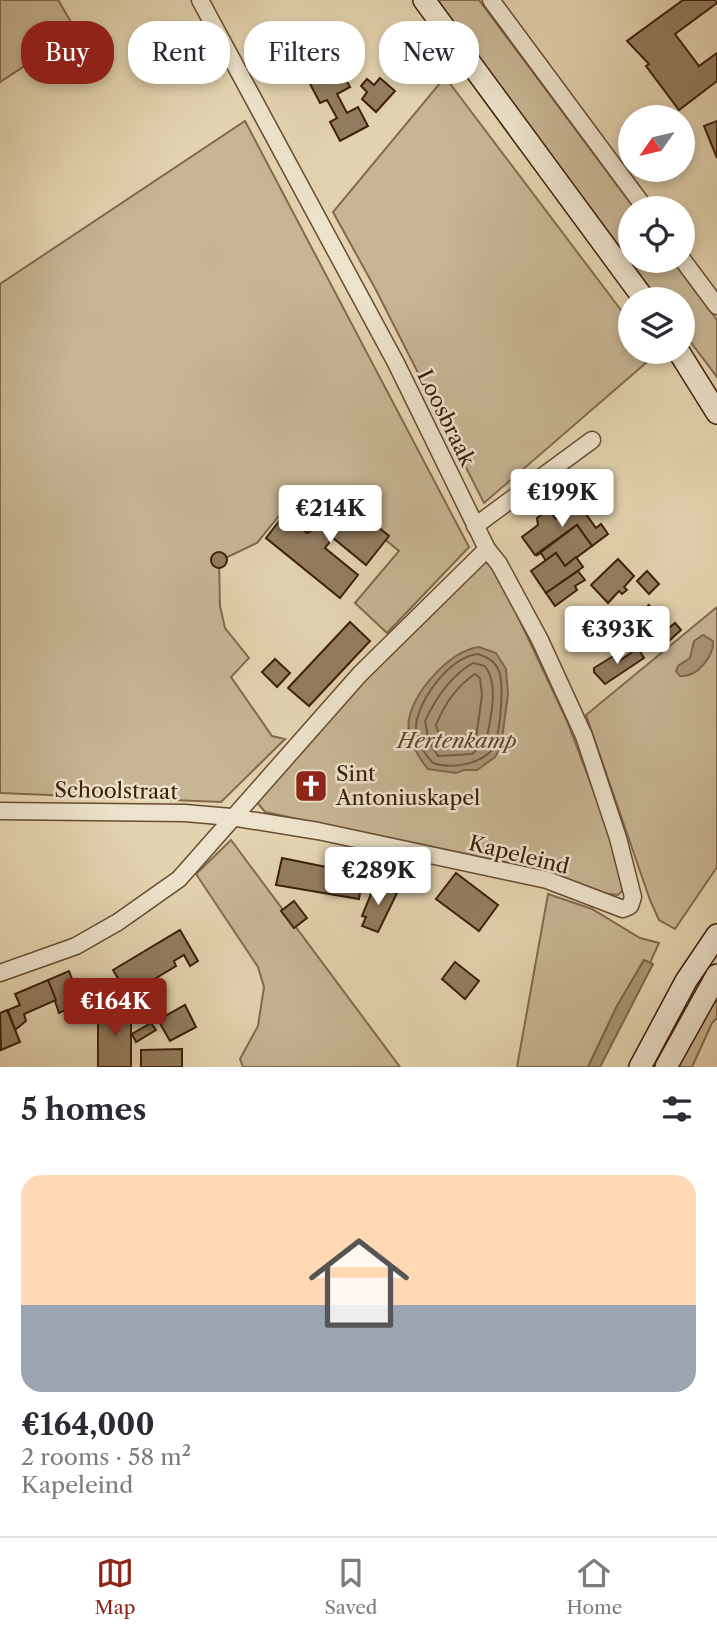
<!DOCTYPE html>
<meta charset="utf-8">
<style>
:root{--surface:#fff;--page:#f2f2f3;--text:#2b2b33;--muted:#7c7c81;--line:#e1e1e2;--accent:#8f2418}
body{margin:0;font-family:"Libre Caslon Text",serif;background:var(--page);color:var(--text);height:100vh;display:flex;flex-direction:column;font-size:26px;white-space:nowrap}
*{box-sizing:border-box;margin:0}
p{font-size:23px;color:var(--muted)}
.icon{flex:none;width:38px;height:38px;fill:none;stroke:currentColor;stroke-width:2;stroke-linecap:round;stroke-linejoin:round}
.map{position:relative;height:1067px;overflow:hidden}
.panel{display:flex;flex-direction:column;background:var(--surface);flex:1}
.panel>*{flex:none}
.hud{position:absolute;left:21px;top:21px;width:676px;height:63px;display:flex;gap:14px}
.needle{width:46px;rotate:236deg}
.fabs{position:absolute;left:618px;top:105px;display:grid;gap:14px}
.fabs a{display:grid;place-items:center;width:77px;height:77px;border-radius:50%;background:var(--surface);box-shadow:0 4px 10px #0003;font-size:35px}
.price{position:absolute;translate:-50% -60px;padding:0 16px;border-radius:7px;background:#fff;color:#222;font-size:23px;line-height:46px;filter:drop-shadow(0 2px 4px #0008)}
.price::after{content:'';position:absolute;left:50%;top:42px;width:21px;height:16px;margin-left:-10px;background:inherit;clip-path:polygon(0 0,100% 0,50% 100%)}
.price.on{background:var(--accent);color:#fff}
ul{padding:0;list-style:none}
li{display:grid;align-content:center;gap:14px;height:371px;padding:0 21px}
li+li{border-top:2px solid var(--line)}
li span{display:grid;place-items:center;height:217px;border-radius:21px;color:#555}
li>.icon{margin-inline-start:auto}
span .icon{width:126px;height:126px;fill:#fffc;stroke-width:1}
li b{font-size:30px}
h2{display:flex;justify-content:space-between;align-items:center;height:84px;padding:0 21px;font-size:30px}
.chip{padding:0 24px;border-radius:28px;background:var(--surface);box-shadow:0 4px 10px #0003;font-size:24px;line-height:63px}
.chip.on{background:var(--accent);color:#fff}
.tab-bar{display:flex;justify-content:space-around;align-items:center;height:98px;border-top:2px solid var(--line);background:var(--surface);font-size:19px;color:var(--muted)}
.tab-bar a{display:grid;justify-items:center;gap:4px}
.tab-bar .on{color:var(--accent)}
.map>svg:first-child{display:block}
.green{fill:#c7b593;stroke:#826a4e;stroke-width:2}
.water{fill:#ab9677;stroke:#7f674b;stroke-width:2}
.lines{fill:none;stroke-linecap:round;stroke-linejoin:round}
.shore{stroke:#745b40;stroke-width:2}
.building{fill:#937d5f;stroke:#3d2009;stroke-width:2}
.street-casing{stroke:#664d32;stroke-width:19}
.secondary-casing{stroke:#3d2009;stroke-width:24}
.street{stroke:#ede2cb;stroke-width:16}
.secondary{stroke:#ede2cb;stroke-width:21}
.labels{text-anchor:middle;stroke-width:5;stroke-linejoin:round;paint-order:stroke}
.street-label{font-size:21px;fill:#3d2009;stroke:#ede2cb}
.park-label{font-size:21px;font-style:italic;fill:#60452c;stroke:#ede2cb}
.poi-label{font-size:21px;fill:#3d2009;stroke:#ede2cb;text-anchor:start}
</style>
<div class="map">
<svg width="717" height="1067" viewBox="0 0 717 1067">
<rect width="100%" height="100%" fill="#e3d3af"/>
<filter id="stains"><feTurbulence type="fractalNoise" baseFrequency=".00286" numOctaves="4"/><feColorMatrix values="0 0 0 0 .2 0 0 0 0 .09 0 0 0 0 .02 0 0 0 .5 -.17"/></filter>
<radialGradient id="worn" r=".72"><stop offset=".6" stop-color="#630" stop-opacity="0"/><stop offset="1" stop-color="#630" stop-opacity=".3"/></radialGradient>
<g class="green">
<path d="M0,0H58L77,32L0,82Z"/>
<path d="M436,0H479L634,208H630V261H673L678,267L717,320V377L683,332L682,299H658Z"/>
<path d="M445,77L630,322V352H653L655,355L484,503L376,290L333,212Z"/>
<path d="M245,121L469,547L387,633L355,603L399,551L346,508L313,547L278,517L257,543L219,561L220,606L225,628L249,658L231,677L272,736L285,739L221,802L0,793V284Z"/>
<path d="M483,561L495,568L567,721L621,863L624,889L618,895L601,893L515,866L265,812L256,801L259,791L472,569Z"/>
<path d="M717,607V867L675,929L659,920L650,900L586,715Z"/>
<path d="M231,840L400,1067H243L240,1059L258,1026L264,987L258,967L196,874Z"/>
<path d="M548,894L592,909L640,938L659,943L650,963L644,960L617,1006L588,1067H517Z"/>
<path d="M717,999V1018L712,1023L692,1067H677L696,1029Z"/>
</g>
<g class="water">
<path d="M703,635L713,641C714,656 697,678 680,676L676,671L678,666L690,658L694,641Z"/>
<path d="M479,647L496,653L506,669L508,694L501,747L495,757L477,770H464L456,773L428,769C417,756 406,736 409,719C415,690 450,651 479,647Z"/>
<path d="M644,960L653,964L600,1067H588L617,1006Z"/>
</g>
<g class="lines">
<g class="shore">
<path d="M478,654C487,657 495,661 499,671C504,686 501,741 490,752C477,765 449,769 433,763C423,753 413,734 417,719C424,693 451,657 478,654Z"/>
<path d="M473,663L485,666C500,686 490,719 486,742L472,754L438,756L429,742L425,721C436,698 450,676 473,663Z"/>
<path d="M475,674L480,678L482,695L476,738L468,743L443,745L436,725C444,705 457,686 475,674Z"/>
</g>
</g>
<g class="building">
<path d="M683,0H715L717,3L675,34L699,66L717,53V81L679,110L646,66L649,64L627,41Z"/>
<path d="M332,53L350,87L337,94L347,113L358,107L368,126L340,141L330,122L337,118L327,100L320,103L308,80L320,73L314,63Z"/>
<path d="M380,78L395,91L376,112L362,99L367,92L361,86L367,79L374,85Z"/>
<path d="M717,121V158L704,126Z"/>
<path d="M342,498L389,536L366,565L333,538L325,548L358,575L340,598L266,538L284,515L307,533L319,527Z"/>
<path d="M578,503L596,528L601,524L608,534L592,546L577,525L535,555L522,537L538,525L537,518L546,512L551,513L556,519Z"/>
<path d="M577,525L592,546L565,566L556,553L546,561L541,553L536,556Z"/>
<circle cx="219" cy="560" r="8"/>
<path d="M556,553L565,566L576,557L583,567L546,593L531,571Z"/>
<path d="M618,559L634,576L624,587L627,590L622,594L619,591L608,603L591,585Z"/>
<path d="M578,571L585,580L575,586L577,590L555,606L546,593Z"/>
<path d="M647,571L659,584L649,594L637,581Z"/>
<path d="M649,605L661,621L650,630L645,624L612,651L604,641Z"/>
<path d="M350,622L370,641L309,706L288,688Z"/>
<path d="M675,623L681,630L670,640L664,632Z"/>
<path d="M638,648L644,658L605,684L594,672V668L615,655L619,661Z"/>
<path d="M275,659L290,673L277,687L262,672Z"/>
<path d="M282,858L351,872L348,884L361,886L359,899L276,885Z"/>
<path d="M456,873L498,905L479,931L436,899Z"/>
<path d="M375,884L397,893L378,932L362,926L366,917L362,916Z"/>
<path d="M294,901L307,918L294,928L281,911Z"/>
<path d="M180,930L198,961L190,966L184,955L174,961L176,966L128,995L113,970Z"/>
<path d="M455,962L479,981L465,999L442,979Z"/>
<path d="M69,971L77,992L71,995L75,1006L59,1013L48,980Z"/>
<path d="M48,980L56,1000L24,1014L26,1021L15,1030L8,1010L20,1005L15,994Z"/>
<path d="M185,1005L196,1027L170,1041L158,1020Z"/>
<path d="M131,1008V1067H98V1009Z"/>
<path d="M7,1010L20,1042L1,1050L0,1013Z"/>
<path d="M151,1023L156,1030L136,1042L132,1034Z"/>
<path d="M182,1049V1067H141V1050Z"/>
</g>
<g class="lines">
<defs>
<g id="street">
<path d="M491,0L645,208"/>
<path d="M682,259L717,306"/>
<path d="M475,526L592,440"/>
<path d="M0,811L185,813L231,817L318,831L547,880L623,909L630,906L633,897L618,838L584,736L540,640L499,564L487,549L396,363L200,0"/>
<path d="M0,973L76,946L118,922L179,879L360,674L487,549"/>
</g>
<g id="secondary">
<path d="M424,0L644,299"/>
<path d="M679,352L717,413"/>
<path d="M640,1067L686,981L717,935"/>
<path d="M666,1067L717,975"/>
</g>
</defs>
<use href="#street" class="street-casing"/>
<use href="#secondary" class="secondary-casing"/>
<use href="#street" class="street"/>
<use href="#secondary" class="secondary"/>
</g>
<defs>
<symbol id="church-square" viewBox="-11 -11 22 22"><rect x="-9" y="-9" width="18" height="18" rx="4" fill="#8f2418" stroke="#ede2cb"/><path d="M-1.2-6h2.4v3.5h3.3v2.4h-3.3V6h-2.4V-.1h-3.3v-2.4h3.3Z" fill="#fff"/></symbol>
</defs>
<g fill-rule="evenodd">
<use href="#church-square" x="292" y="767" width="38" height="38"/>
</g>
<g class="labels">
<g class="street-label">
<text transform="translate(446 418) rotate(64)" y="7">Loosbraak</text>
<text transform="translate(116 791) rotate(1)" y="7">Schoolstraat</text>
<text transform="translate(519 855) rotate(14)" y="7">Kapeleind</text>
</g>
<g class="park-label">
<text x="457" y="748">Hertenkamp</text>
</g>
<g class="poi-label">
<text x="336" y="781">Sint<tspan x="336" dy="24">Antoniuskapel</tspan></text>
</g>
</g>
<rect width="100%" height="100%" filter="url(#stains)"/>
<rect width="100%" height="100%" fill="url(#worn)"/>
</svg>
<div class="fabs">
<a><svg class="needle" viewBox="-14 -14 28 28"><path d="M0-13l5 13h-10z" fill="#e53935"/><path d="M0 13l5-13h-10z" fill="#7c7c81"/></svg></a>
<a><svg class="icon" aria-label="locate" viewBox="0 0 24 24"><circle cx="12" cy="12" r="6"/><path d="M12 2v4M12 18v4M2 12h4M18 12h4"/></svg></a>
<a><svg class="icon" aria-label="layers" viewBox="0 0 24 24"><path d="M12 4l9 5-9 5-9-5zM3 14l9 5 9-5"/></svg></a>
</div>
<b class="price" style="left:562px;top:529px">€199K</b>
<b class="price" style="left:330px;top:545px">€214K</b>
<b class="price" style="left:617px;top:666px">€393K</b>
<b class="price" style="left:378px;top:907px">€289K</b>
<b class="price on" style="left:115px;top:1038px">€164K</b>
<div class="hud">
<a class="chip on">Buy</a>
<a class="chip">Rent</a>
<a class="chip">Filters</a>
<a class="chip">New</a>
</div>
</div>
<section class="panel">
<h2>5 homes<svg class="icon" aria-label="filters" viewBox="0 0 24 24"><path d="M4 7h16M4 17h16"/><circle cx="9" cy="7" r="2"/><circle cx="15" cy="17" r="2"/></svg></h2>
<ul>
<li><span style="background:linear-gradient(#ffd9b3 60%,#9aa5b1 0)"><svg class="icon" aria-label="home" viewBox="0 0 24 24"><path d="M3 11l9-7 9 7M6 9v11h12V9"/></svg></span><div><b>€164,000</b><p>2 rooms · 58 m²</p><p>Kapeleind</p></div></li>
</ul>
</section>
<nav class="tab-bar">
<a class="on"><svg class="icon" aria-label="map" viewBox="0 0 24 24"><path d="M3 6l6-2 6 2 6-2v14l-6 2-6-2-6 2zM9 4v14M15 6v14"/></svg>Map</a>
<a><svg class="icon" aria-label="saved" viewBox="0 0 24 24"><path d="M7 4h10v16l-5-4-5 4z"/></svg>Saved</a>
<a><svg class="icon" aria-label="home" viewBox="0 0 24 24"><path d="M3 11l9-7 9 7M6 9v11h12V9"/></svg>Home</a>
</nav>
